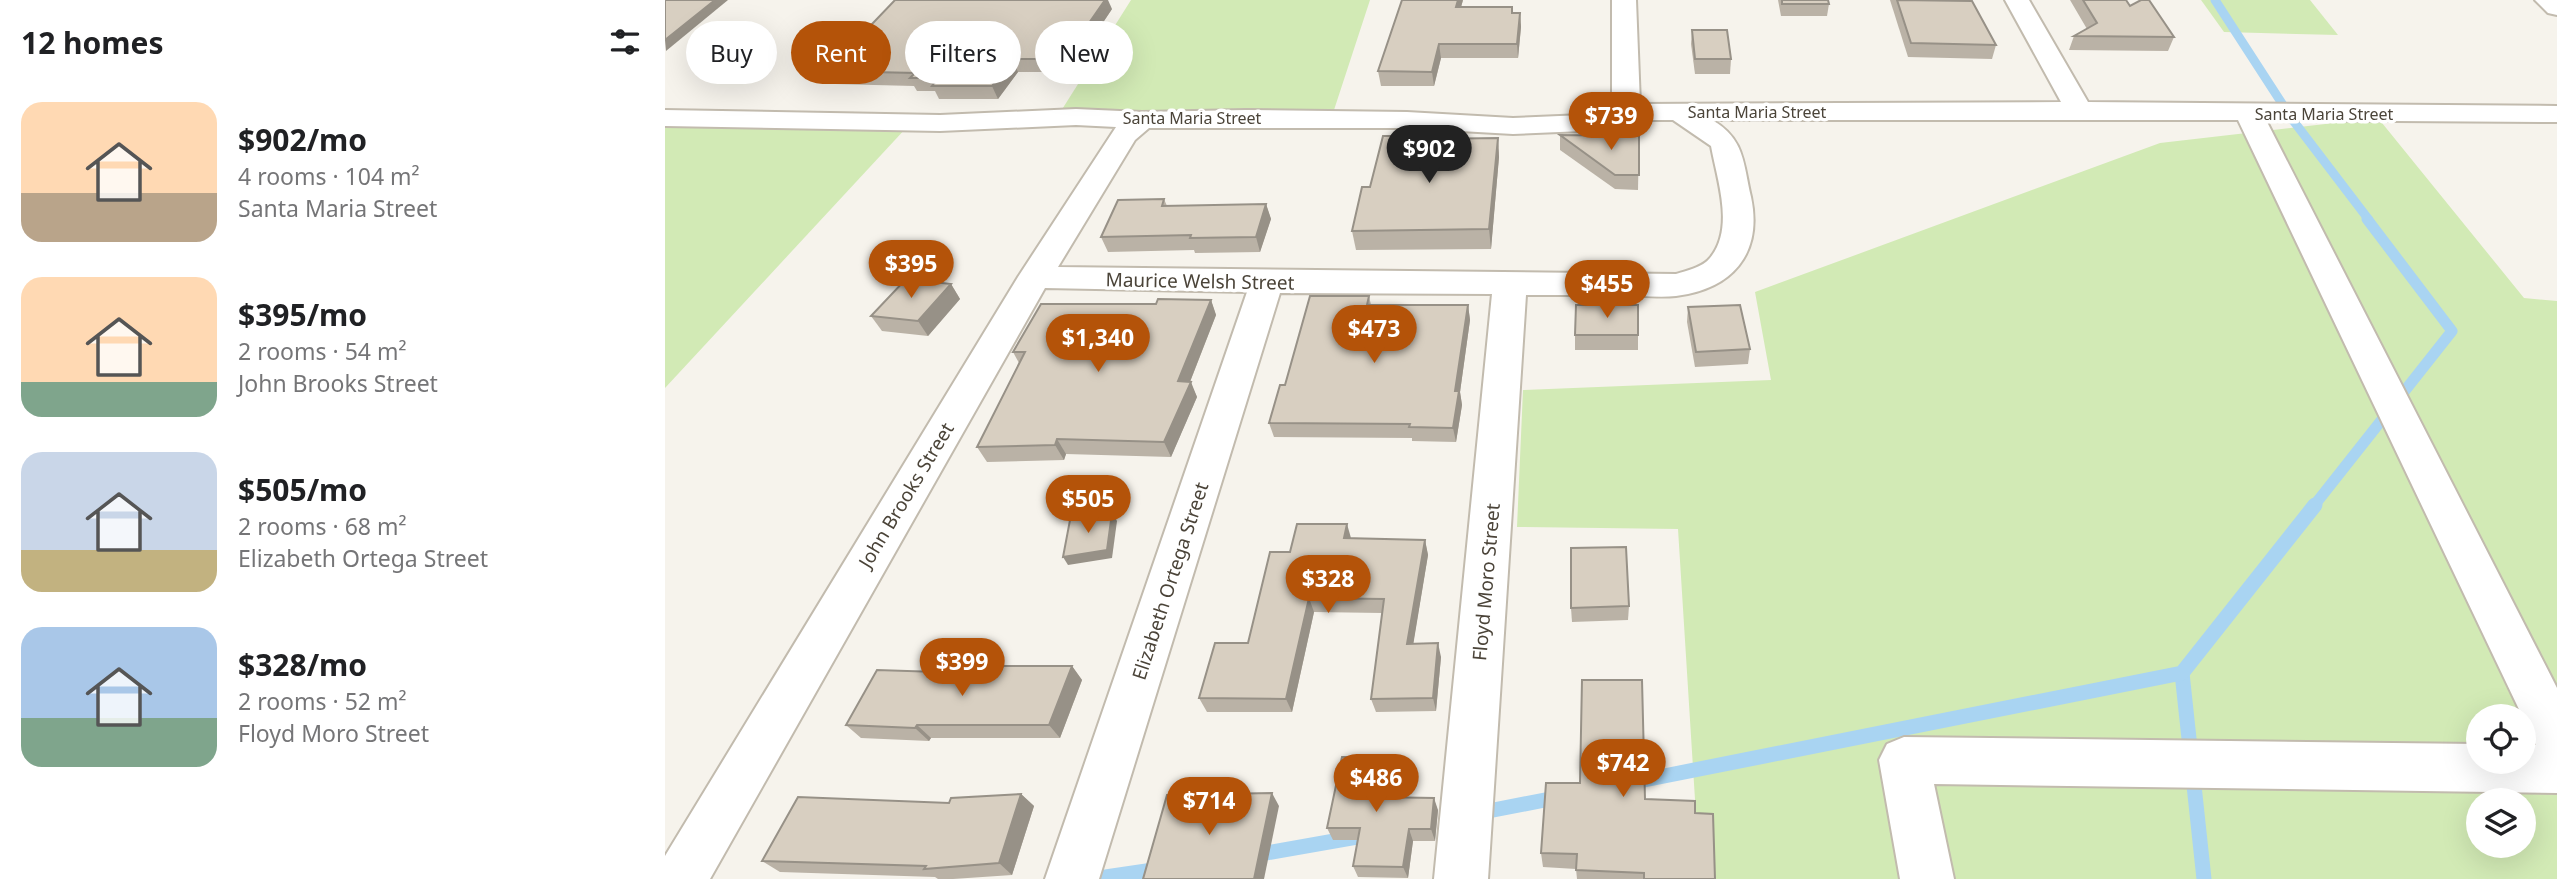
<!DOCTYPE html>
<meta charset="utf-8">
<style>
:root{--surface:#fff;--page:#f6f6f6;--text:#202124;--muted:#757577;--accent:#b45309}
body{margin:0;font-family:"Noto Sans",sans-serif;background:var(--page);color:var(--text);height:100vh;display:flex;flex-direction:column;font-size:26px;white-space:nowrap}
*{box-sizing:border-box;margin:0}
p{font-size:23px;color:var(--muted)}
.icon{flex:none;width:38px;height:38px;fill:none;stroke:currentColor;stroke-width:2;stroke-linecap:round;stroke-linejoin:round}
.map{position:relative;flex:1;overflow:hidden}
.details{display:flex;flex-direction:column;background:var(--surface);width:665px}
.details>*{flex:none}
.guide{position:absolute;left:21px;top:21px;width:665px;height:63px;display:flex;gap:14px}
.controls{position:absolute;left:1801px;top:704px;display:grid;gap:14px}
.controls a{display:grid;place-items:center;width:70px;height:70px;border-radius:50%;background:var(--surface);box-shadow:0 7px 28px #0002;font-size:35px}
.price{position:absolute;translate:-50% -60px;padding:0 16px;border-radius:24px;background:var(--accent);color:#fff;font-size:23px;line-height:46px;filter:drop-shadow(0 2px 4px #0008)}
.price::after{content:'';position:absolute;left:50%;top:42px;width:21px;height:16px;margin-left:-10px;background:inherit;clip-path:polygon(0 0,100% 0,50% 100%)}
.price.on{background:#222;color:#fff}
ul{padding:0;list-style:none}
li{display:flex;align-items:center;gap:21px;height:175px;padding:0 21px}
li span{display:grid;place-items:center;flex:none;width:196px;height:140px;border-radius:21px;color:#555}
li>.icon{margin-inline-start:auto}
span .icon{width:84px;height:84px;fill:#fffc;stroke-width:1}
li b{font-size:30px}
h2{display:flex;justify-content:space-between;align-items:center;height:84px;padding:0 21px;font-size:30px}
.tag{padding:0 24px;border-radius:32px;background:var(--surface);box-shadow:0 7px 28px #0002;font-size:24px;line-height:63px}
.tag.on{background:var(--accent);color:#fff}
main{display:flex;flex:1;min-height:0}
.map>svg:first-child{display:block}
.green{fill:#d2eab5;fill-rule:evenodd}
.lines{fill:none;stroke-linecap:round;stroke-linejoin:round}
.stream-far2{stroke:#a9d4f2;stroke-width:9}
.stream-far1{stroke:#a9d4f2;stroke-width:11}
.stream{stroke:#a9d4f2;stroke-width:15}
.minor-casing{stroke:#c2bbae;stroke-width:4}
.minor{fill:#fff;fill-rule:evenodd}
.wall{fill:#bab2a6}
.shaded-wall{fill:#979187}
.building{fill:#d8cfc1;stroke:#979187;stroke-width:2}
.labels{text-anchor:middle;stroke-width:7;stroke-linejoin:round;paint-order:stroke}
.far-street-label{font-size:16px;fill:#4b4439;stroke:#fff}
.street-label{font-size:19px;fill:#4b4439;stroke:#fff}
</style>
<main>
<section class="details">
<h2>12 homes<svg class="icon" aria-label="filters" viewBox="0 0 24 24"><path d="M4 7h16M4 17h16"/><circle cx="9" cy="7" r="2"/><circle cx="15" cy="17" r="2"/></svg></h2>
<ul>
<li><span style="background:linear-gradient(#ffd9b3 65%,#b9a48a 0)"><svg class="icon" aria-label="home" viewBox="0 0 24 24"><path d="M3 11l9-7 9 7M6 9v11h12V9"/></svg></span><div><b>$902/mo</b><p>4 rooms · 104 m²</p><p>Santa Maria Street</p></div></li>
<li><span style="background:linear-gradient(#ffd9b3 75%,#7fa58c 0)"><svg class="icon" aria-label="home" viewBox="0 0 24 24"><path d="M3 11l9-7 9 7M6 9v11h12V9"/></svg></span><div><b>$395/mo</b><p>2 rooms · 54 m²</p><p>John Brooks Street</p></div></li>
<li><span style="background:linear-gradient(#c9d6e8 70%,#c2b280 0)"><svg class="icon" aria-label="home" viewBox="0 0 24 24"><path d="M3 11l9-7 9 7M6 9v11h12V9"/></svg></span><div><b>$505/mo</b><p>2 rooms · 68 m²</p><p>Elizabeth Ortega Street</p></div></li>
<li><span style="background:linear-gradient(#a9c7e8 65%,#7fa58c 0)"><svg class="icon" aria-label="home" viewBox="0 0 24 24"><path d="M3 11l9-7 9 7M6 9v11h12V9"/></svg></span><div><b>$328/mo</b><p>2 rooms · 52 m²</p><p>Floyd Moro Street</p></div></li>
</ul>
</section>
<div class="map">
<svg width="1892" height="879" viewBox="0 0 1892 879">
<rect width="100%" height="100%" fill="#f6f3ec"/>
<g class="green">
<path d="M466,0H705L668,113L564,110L476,112L396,111Z"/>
<path d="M1536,0H1645L1673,35L1559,32Z"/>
<path d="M1713,118L1859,298L1892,301V879H1035L1013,529L852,527L858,390L1106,380L1090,292L1495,143ZM1813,716H1858V761H1813ZM1813,800H1858V845H1813Z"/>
<path d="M0,125L242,127L0,388Z"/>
</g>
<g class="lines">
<path class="stream-far2" d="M1550,0L1627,119L1704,220"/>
<path class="stream-far1" d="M1648,507L1787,331L1702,219"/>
<g class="stream">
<path d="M1517,673L1539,879"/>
<path d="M964,783L1517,673L1650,505"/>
<path d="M813,813L895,797"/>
<path d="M590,855L692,837"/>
<path d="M427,879L495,869"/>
</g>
<defs>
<g id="minor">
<path d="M947,0H971L975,104L1396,102L1340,0H1364L1423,102L1892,106V122L1601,120L1892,688V793L1269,784L1289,879H1235L1214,760L1222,744L1239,737L1813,744V761H1858V745H1871L1573,120H1047C1080,139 1078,163 1086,197C1098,254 1067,289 1011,296C992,298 971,295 952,295C922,295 891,295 861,295L823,879H769L827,294L615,293L434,879H380L582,292L380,288L45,879H0V856L353,277L451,127L411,125L275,131L0,126V110L275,115L411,109L477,112L581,110L742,112L848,118L918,115L947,107ZM961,120H1008L1046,146C1052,180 1070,228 1045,258C1038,267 1021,271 1011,274L393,267L470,140L484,128H742L848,134L918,131Z"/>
<path d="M1870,0H1892V15L1883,13Z"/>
</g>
</defs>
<use href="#minor" class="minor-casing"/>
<use href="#minor" class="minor"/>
</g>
<g class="wall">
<path d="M798,0L796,7L855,13L856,27L853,58H776L769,86H716L713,71Z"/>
<path d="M1113,0H1163L1164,4L1162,16H1116Z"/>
<path d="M1225,0H1280L1331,45L1327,59L1243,57Z"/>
<path d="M1405,0H1461L1465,6L1509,37L1503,51L1404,50L1409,36L1422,29Z"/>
<path d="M447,9L405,72H353L333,99H274L270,91H252L249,86L170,84L162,71Z"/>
<path d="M1027,30L1066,59L1065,74H1030L1026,44Z"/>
<path d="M895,135L974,136L973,190L950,189L895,150Z"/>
<path d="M833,138L834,157L826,249L691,250L687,231L705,187L763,139Z"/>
<path d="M499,199L502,206L601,204L606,219L595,252L530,253L529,250L443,252L436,237Z"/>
<path d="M286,284L295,299L263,336L217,331L206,316Z"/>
<path d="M704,296L706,305H803L805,320L795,392L797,405L791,442L747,441V438L609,437L604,423L620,385Z"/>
<path d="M546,300L551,315L525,382L532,397L506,457L401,454L399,460L322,462L312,447L354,363L348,352L491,304Z"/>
<path d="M1023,307L1085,349L1083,364L1030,367L1022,322Z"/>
<rect x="910" y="335" width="63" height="15"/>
<path d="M686,538L760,540L763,555L748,644L776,657L771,711L711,712L706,699L717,613L649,612L627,712H542L534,698L583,643L625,552Z"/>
<path d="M964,606L963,620L907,622L906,608Z"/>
<path d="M407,666L417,680L395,738H266L264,741L196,738L181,725Z"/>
<path d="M718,757L722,769L717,798L773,810L770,841H748L743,878L693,877L688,866L693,840H668L662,828Z"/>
<path d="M356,794L369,806L347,875L288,879H273L270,877L115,872L97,861L284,803Z"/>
<path d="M980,799L1030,813L1050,879H912L911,869L878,867L876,853Z"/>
</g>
<g class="shaded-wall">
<path d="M50,0H63L1,51L0,40Z"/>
<path d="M440,0H443L447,9L405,72L399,59Z"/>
<path d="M793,0H798L792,21L791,7Z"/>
<path d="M855,13L856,27L853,58L852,44Z"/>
<path d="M774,44L776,58L769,86L767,72Z"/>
<path d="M347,59L353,72L333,99L327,86Z"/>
<path d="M833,138L834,157L826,249L824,229Z"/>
<path d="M601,204L606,219L595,252L591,237Z"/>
<path d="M286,284L295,299L263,336L253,321Z"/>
<path d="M546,300L551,315L519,397L513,381Z"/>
<path d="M803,305L805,320L795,392L797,405L791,442L788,428L790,391Z"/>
<path d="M526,382L532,397L506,457L499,442Z"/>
<path d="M392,439L401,454L399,460L390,445Z"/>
<path d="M447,513L452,521L447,558L403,565L398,557Z"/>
<path d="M682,524L686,538H679Z"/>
<path d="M760,540L763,555L746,658L742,644Z"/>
<path d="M644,598L649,612L627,712L621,699Z"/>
<path d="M773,643L776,657L771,711L768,698Z"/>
<path d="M407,666L417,680L395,738L384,725Z"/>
<path d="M252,725L266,738L264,741L250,728Z"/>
<path d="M718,757L722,769L715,810L711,797Z"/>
<path d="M607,793L614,806L599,879H589Z"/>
<path d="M356,794L369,806L347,875L334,863Z"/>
<path d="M769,798L773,810L770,841L766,829Z"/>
<path d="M744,829L748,841L743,878L738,867Z"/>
</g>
<g class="building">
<path d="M0,0H50L0,40Z"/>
<path d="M230,0H440L399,59H347L327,86H267L273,78H245L250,73L162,71Z"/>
<path d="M737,0H793L791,7H847V13H855L852,44H774L767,72L713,71Z"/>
<path d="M1117,0H1163L1164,4H1117Z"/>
<path d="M1232,0L1307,1L1331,45L1246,43Z"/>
<path d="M1418,0H1461L1465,6L1476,0H1484L1509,37L1409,36L1432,23Z"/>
<path d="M1027,30H1062L1066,59H1030Z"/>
<path d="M895,135L974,136V175H950Z"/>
<path d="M718,136H763L762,139L833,138L824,229L687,231L697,187H705Z"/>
<path d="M499,199L497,206L601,204L591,237L525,238L526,235L436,237L453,200Z"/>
<path d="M241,279L286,284L253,321L206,316Z"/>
<path d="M645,296H704L702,305H803L790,391H794L788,428L744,427L745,424L604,423L615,385H620Z"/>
<path d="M493,299L546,300L513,381L526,382L499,442L392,439L390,445L312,447L360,352H348L376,304H491Z"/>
<path d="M911,305H973V335H910Z"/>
<path d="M1075,305L1085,349L1031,352L1023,307Z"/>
<path d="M447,513L442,550L398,557L405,520Z"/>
<path d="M632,524H682L679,538L760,540L742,644L773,643L768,698L706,699L719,599L644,598L621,699L534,698L550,643H583L605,552H625Z"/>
<path d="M961,547L964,606L906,608V548Z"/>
<path d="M338,666H407L384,725H252L250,728L181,725L212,670L334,674Z"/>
<path d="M917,680H977L980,799L1030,801V813L1048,814L1050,879H979V873L911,870L912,854L876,853L881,783H915Z"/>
<path d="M677,757H718L711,797L769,798L766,829H744L738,867L688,866L695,828H662Z"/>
<path d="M607,793L589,879H478L502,795Z"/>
<path d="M356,794L334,863L259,869L261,866L97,861L133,797L284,803L286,798Z"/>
</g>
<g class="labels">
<g class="far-street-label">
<text x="1092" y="118">Santa Maria Street</text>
<text x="1659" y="120">Santa Maria Street</text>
<text x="527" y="124">Santa Maria Street</text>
</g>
<g class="street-label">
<text transform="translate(535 281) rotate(1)" y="7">Maurice Welsh Street</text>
<text transform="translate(241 495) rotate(-59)" y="7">John Brooks Street</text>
<text transform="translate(505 581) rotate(-72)" y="7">Elizabeth Ortega Street</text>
<text transform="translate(821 582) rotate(-85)" y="7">Floyd Moro Street</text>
</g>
</g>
</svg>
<div class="controls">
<a><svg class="icon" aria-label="locate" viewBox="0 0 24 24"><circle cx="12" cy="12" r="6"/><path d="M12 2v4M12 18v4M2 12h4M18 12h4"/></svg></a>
<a><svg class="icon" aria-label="layers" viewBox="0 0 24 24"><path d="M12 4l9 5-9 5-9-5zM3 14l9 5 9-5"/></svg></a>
</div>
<b class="price" style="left:946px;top:152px">$739</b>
<b class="price on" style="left:764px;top:185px">$902</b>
<b class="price" style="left:246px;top:300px">$395</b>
<b class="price" style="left:942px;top:320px">$455</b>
<b class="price" style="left:709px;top:365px">$473</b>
<b class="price" style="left:433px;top:374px">$1,340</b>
<b class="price" style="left:423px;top:535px">$505</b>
<b class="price" style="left:663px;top:615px">$328</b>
<b class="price" style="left:297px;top:698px">$399</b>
<b class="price" style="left:958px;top:799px">$742</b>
<b class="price" style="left:711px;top:814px">$486</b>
<b class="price" style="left:544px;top:837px">$714</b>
<div class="guide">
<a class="tag">Buy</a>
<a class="tag on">Rent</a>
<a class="tag">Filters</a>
<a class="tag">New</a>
</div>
</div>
</main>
